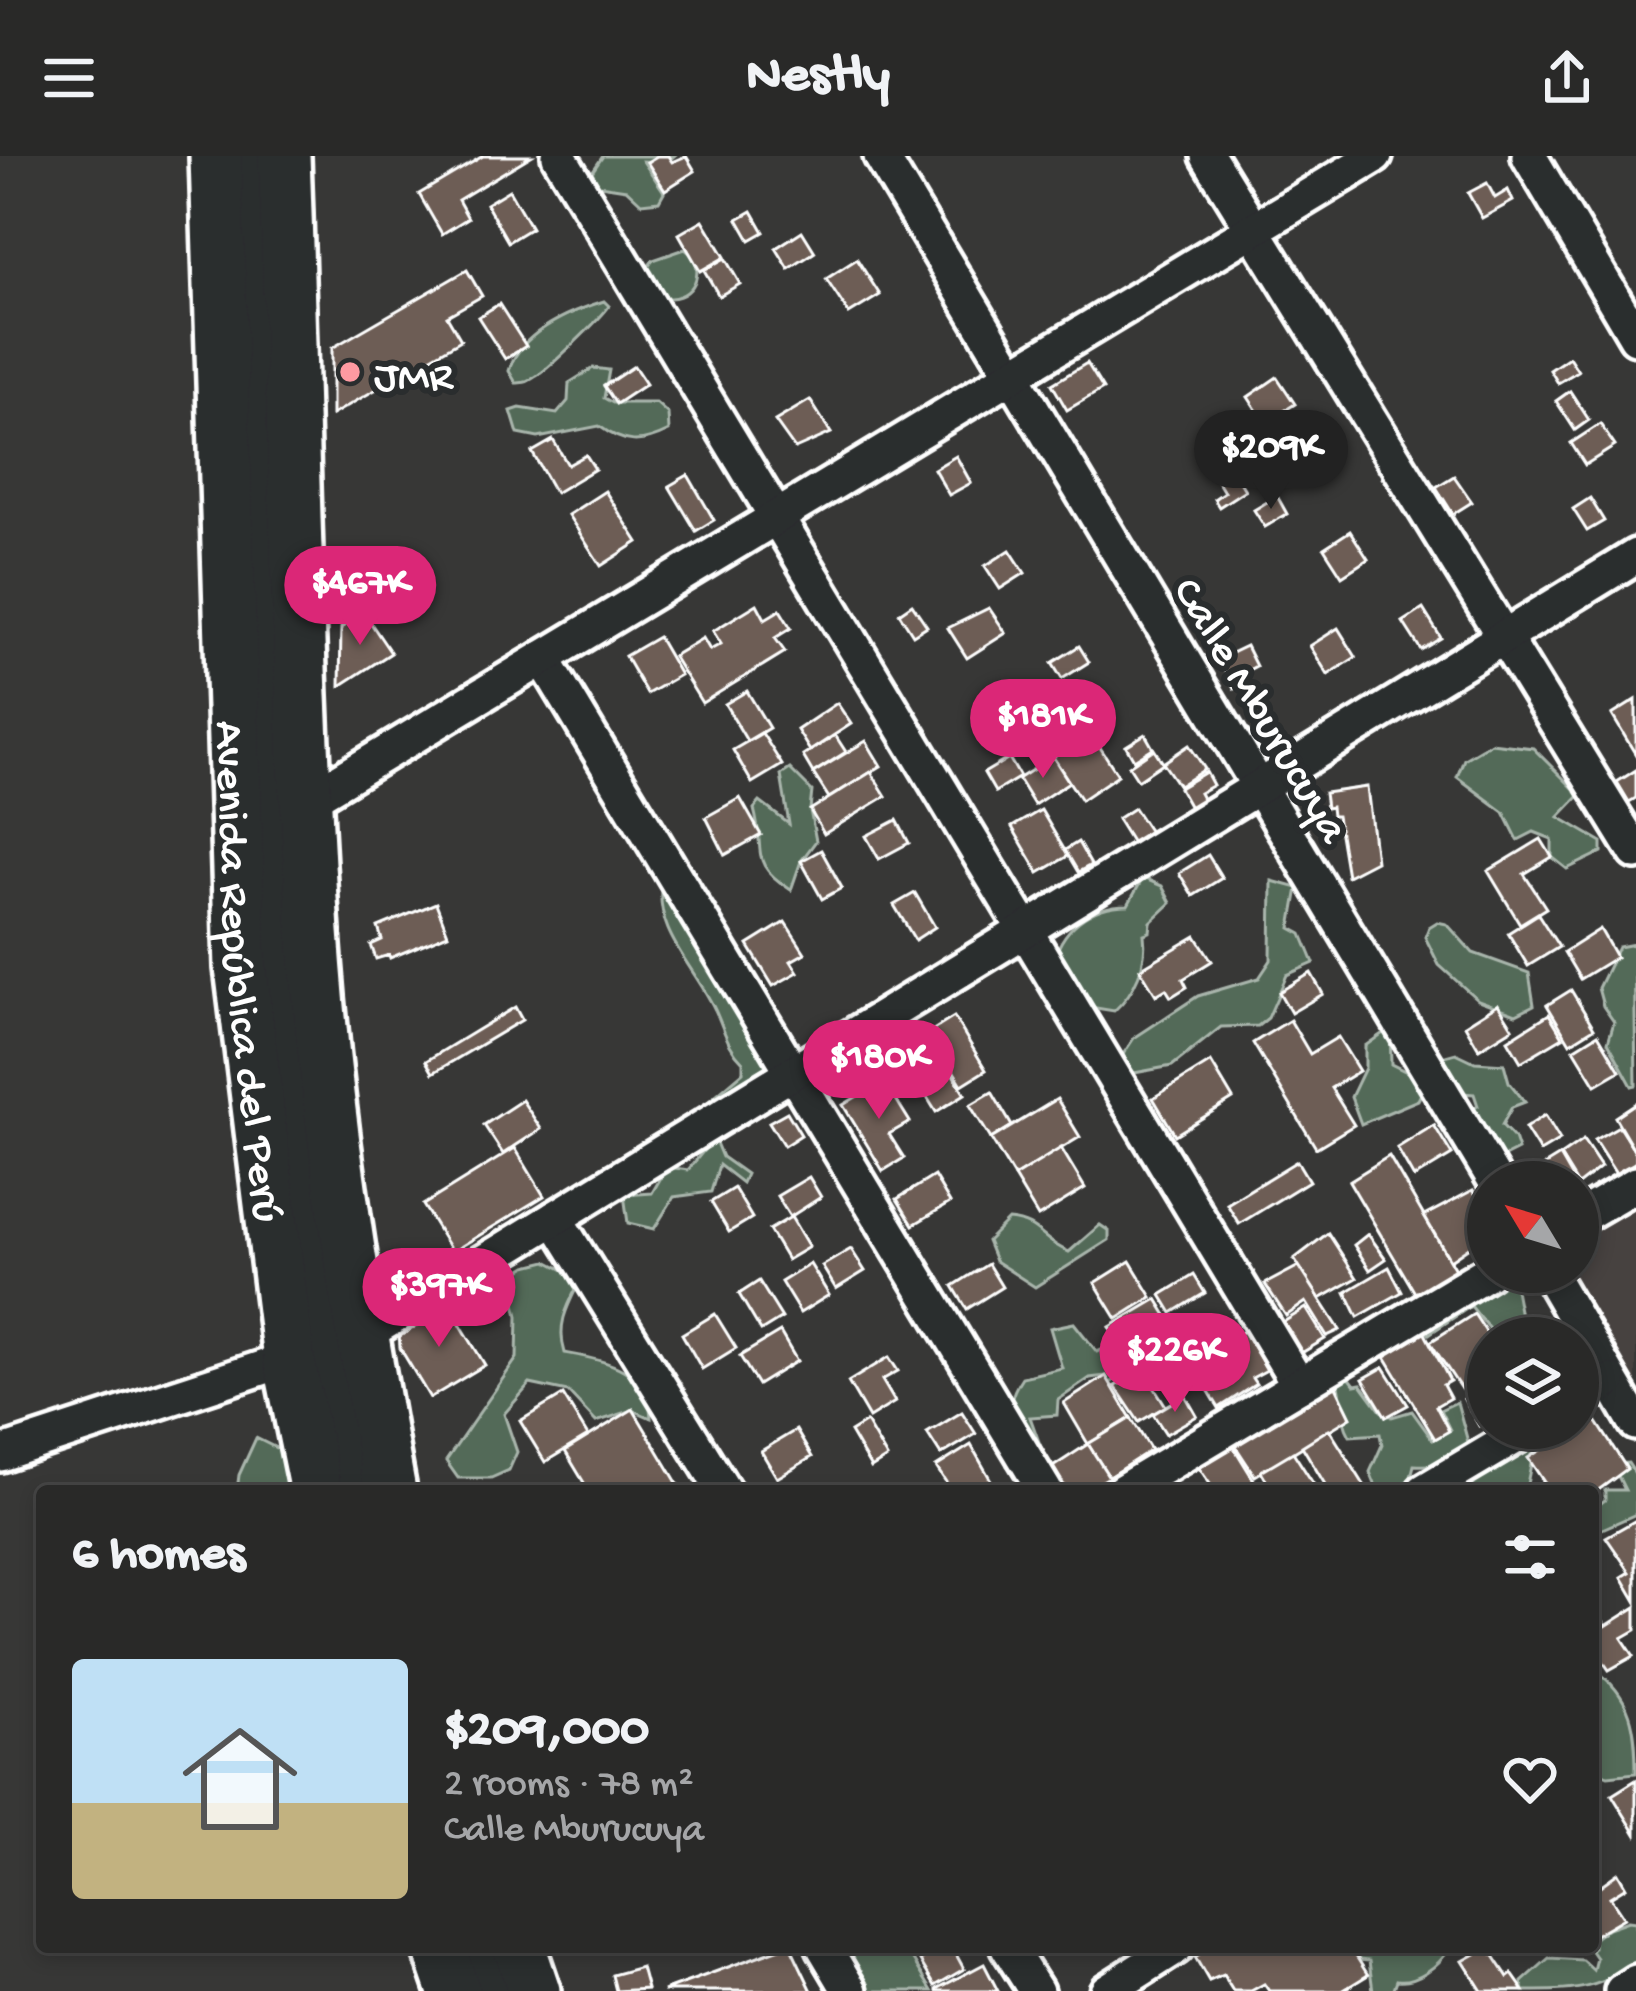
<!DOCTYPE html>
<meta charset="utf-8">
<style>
:root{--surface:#292928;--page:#313130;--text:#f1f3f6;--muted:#a5a6a8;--line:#454545;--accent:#db2777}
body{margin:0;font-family:"Gochi Hand",sans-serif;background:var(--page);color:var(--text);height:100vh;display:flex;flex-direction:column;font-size:45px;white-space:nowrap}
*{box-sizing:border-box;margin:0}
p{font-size:39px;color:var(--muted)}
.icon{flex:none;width:66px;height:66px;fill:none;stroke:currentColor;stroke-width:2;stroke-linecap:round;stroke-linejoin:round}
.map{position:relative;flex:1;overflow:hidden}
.details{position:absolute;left:36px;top:1329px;width:1563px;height:468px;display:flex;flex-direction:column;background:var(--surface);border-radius:12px;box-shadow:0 6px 18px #0003,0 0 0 3px var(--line)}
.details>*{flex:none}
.needle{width:78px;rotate:308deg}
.fabs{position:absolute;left:1467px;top:1005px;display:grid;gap:24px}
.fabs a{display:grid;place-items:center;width:132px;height:132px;border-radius:50%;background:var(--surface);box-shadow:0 6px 18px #0003,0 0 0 3px var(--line);font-size:60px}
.price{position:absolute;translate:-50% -102px;padding:0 27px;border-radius:42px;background:var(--accent);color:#fff;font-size:39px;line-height:78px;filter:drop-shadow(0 3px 6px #0008)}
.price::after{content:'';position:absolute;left:50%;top:72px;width:36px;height:27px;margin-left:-18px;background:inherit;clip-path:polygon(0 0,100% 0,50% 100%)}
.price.current{background:#222;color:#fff}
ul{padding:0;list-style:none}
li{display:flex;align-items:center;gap:36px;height:300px;padding:0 36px}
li+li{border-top:3px solid var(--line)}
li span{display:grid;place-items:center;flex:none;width:336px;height:240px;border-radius:12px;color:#555}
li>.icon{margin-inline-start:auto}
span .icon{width:144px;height:144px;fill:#fffc;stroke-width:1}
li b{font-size:51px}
h2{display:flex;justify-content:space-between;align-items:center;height:144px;padding:0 36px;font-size:51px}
header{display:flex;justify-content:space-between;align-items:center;height:156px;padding:0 36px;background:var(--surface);font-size:54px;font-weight:700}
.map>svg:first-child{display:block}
.built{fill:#47423f}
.green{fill:#536b58;stroke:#a9b5ac;stroke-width:3}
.building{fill:#6d5d54;stroke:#fff;stroke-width:3}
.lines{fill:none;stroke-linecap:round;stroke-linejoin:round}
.minor-casing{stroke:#fff;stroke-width:42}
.highway-casing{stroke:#fff;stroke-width:60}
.minor{stroke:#2a2d2e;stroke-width:33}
.highway{stroke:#2a2d2e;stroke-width:51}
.poi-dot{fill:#ff9aa2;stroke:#2a2d2e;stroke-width:4.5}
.labels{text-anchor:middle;stroke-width:12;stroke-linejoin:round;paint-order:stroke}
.poi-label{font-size:45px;fill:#fff;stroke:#2a2d2e;text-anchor:start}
.street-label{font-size:45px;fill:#fff;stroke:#2a2d2e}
</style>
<header><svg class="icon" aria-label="menu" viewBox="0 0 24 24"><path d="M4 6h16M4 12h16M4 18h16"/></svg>Nestly<svg class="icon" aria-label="share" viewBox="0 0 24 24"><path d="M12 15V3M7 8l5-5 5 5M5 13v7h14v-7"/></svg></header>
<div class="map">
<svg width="1636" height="1835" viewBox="0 0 1636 1835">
<rect width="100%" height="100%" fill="#373736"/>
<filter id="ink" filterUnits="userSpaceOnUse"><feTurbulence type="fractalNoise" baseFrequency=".00833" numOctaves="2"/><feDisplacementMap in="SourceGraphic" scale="24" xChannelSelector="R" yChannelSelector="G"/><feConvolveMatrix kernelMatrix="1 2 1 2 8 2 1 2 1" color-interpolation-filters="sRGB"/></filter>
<g filter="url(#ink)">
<path class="built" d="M1636,1045V1230L1567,1116H1578V1081Z"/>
<g class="green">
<path d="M603,0H674L667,6L643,5L664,36L659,45L641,47L626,33L599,29L592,16Z"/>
<path d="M685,93C706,108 698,141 670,142C669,142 652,139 650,139L645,115L653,104Z"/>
<path d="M604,145L609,150C604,159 547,215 535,221C526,227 527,226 516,227L509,215C519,177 569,156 604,145Z"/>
<path d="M593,212L609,214L604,242L613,247H656L668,258L669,275C641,289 625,289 599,270L538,282L518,278L511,255L520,252L557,258L568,245L569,227Z"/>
<path d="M1491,587L1533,592L1580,639L1559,661L1602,686V696L1567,713L1552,701V683L1534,676L1518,684L1504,656L1457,621L1464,603Z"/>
<path d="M790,613L812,635L810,654L816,685L801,705L791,734C748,706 766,698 754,653L760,646L789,668L781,619Z"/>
<path d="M1143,722L1162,730L1171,747L1151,766L1150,776L1144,778C1148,807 1135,836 1114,855L1084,850L1053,810C1059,773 1091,749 1128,749Z"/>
<path d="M662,725L788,904L709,958L704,949L743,916V906C727,890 725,876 716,856C696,811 653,777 662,725Z"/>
<path d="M1272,725L1298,732L1291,772L1302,778L1314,807L1287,819L1268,862L1258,870L1221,871L1172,910L1134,917L1122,900L1134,882L1198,840L1259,822L1271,804Z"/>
<path d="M1437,766L1447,768L1473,797L1529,817L1534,849L1516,858L1478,844L1439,809L1425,781L1429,771Z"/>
<path d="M1634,788L1636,929L1632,930L1608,886L1614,866L1603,850L1598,832L1618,791Z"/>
<path d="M1390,872L1391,908L1427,926L1418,944L1361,968L1351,941L1365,912V890Z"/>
<path d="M1456,897L1475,906L1504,908L1509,926L1525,946L1512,951L1502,969L1514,982L1518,994L1500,1003L1463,957L1478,950L1474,938L1437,935L1432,911L1445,900Z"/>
<path d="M714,982L722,1001L746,1018L742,1027L719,1009L711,1036L674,1041L654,1073L628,1067L624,1039L652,1037L667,1011L688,1014Z"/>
<path d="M1008,1064C1041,1067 1039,1084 1069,1096L1100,1069L1109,1075V1084L1035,1131L995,1105L987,1085Z"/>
<path d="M547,1105L581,1123C568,1149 556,1168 565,1197C606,1205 649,1212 651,1262L633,1254L596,1266L568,1236L530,1228L504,1258L517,1296L509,1314L491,1322H458L446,1305L517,1202L518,1160L509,1121L527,1110Z"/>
<path d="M1506,1122L1514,1128L1520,1160L1535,1182H1496L1471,1150L1429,1178L1421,1170L1496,1124Z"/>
<path d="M1074,1167L1097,1196L1127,1183L1138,1203L1129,1216L1110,1227L1105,1220L1090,1222L1058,1244L1057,1259L1030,1261L1047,1308L1023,1324L1007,1310C1014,1275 1000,1253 1022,1221L1062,1212L1050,1172Z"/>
<path d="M1345,1216L1355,1229L1361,1228L1381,1255L1392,1261L1412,1255L1433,1284L1450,1274L1440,1254L1457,1246L1468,1286C1451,1306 1440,1311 1414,1309L1410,1325L1384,1335L1375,1328L1370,1316L1382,1289L1380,1278L1350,1280C1339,1261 1344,1246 1338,1225Z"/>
<path d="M1540,1272H1568L1533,1298L1527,1328L1534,1335H1470L1475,1332L1463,1322Z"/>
<path d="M256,1282L294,1301L314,1335H237L239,1319Z"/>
<path d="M1628,1307L1636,1319V1358L1593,1377V1353L1605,1344V1334H1625L1612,1308Z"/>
<path d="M1593,1512C1633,1541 1636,1572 1636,1617L1608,1620L1593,1613Z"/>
<path d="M1628,1765L1636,1766V1808C1594,1835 1573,1835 1524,1835L1522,1826L1549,1802L1582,1804L1593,1814L1596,1802L1589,1792L1593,1791V1783L1608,1772Z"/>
<path d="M830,1791H905L932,1835H858Z"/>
<path d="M1357,1791H1447L1449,1793C1439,1810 1416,1827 1397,1824L1393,1835H1373L1369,1805L1359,1804Z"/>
</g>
<g class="building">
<path d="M483,0H531L458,44L468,62L442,78L419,38Z"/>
<path d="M657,0H668L672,6L686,0L695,15L665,34L647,6Z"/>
<path d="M1487,27L1495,42L1508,34L1513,45L1482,62L1468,37Z"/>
<path d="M509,34L531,72L508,86L486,48Z"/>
<path d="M752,55L764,76L750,84L738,63Z"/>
<path d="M703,64L725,101L700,115L679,78Z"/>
<path d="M802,75L815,96L789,113L776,92Z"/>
<path d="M725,102L740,128L719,140L704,114Z"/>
<path d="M857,103L880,139L849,158L826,123Z"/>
<path d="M467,114L482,140L447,160L461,184L332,259V192Z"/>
<path d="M499,148L526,190L505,203L478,161Z"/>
<path d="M1569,201L1578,215L1558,227L1550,214Z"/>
<path d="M1087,207L1103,233L1067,254L1052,228Z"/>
<path d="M634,210L646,228L616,248L604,230Z"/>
<path d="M1277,221L1295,248L1265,267L1248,241Z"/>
<path d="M1570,235L1589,264L1575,274L1556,245Z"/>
<path d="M810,244L831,277L795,293L775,265Z"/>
<path d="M1302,259L1317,283L1293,297L1278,273Z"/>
<path d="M1600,268L1615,290L1585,309L1571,287Z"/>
<path d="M553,284L568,309L586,299L595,313L555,337L532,296Z"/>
<path d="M956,300L971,327L949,339L934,313Z"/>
<path d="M1232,313L1245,334L1219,351L1214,343L1224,336L1216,323Z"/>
<path d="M688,319L714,364L696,375L669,330Z"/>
<path d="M1454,320L1472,346L1453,358L1436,331Z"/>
<path d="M605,335L638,386L601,410L568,359Z"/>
<path d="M1277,340L1287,358L1265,371L1254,354Z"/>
<path d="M1590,342L1604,365L1587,375L1573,353Z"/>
<path d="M1350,375L1368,403L1342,420L1324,392Z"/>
<path d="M1010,394L1025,417L1000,433L985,410Z"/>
<path d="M757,448L765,463L780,454L791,472L775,482L785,496L702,547L673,500L703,482L710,494L721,488L713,475Z"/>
<path d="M912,448L927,470L913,479L899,457Z"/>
<path d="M989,452L1006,477L967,502L948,472Z"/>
<path d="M1423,453L1441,482L1421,494L1403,466Z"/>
<path d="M364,457L391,497L340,530L341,472Z"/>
<path d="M1338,472L1356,501L1328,519L1310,490Z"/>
<path d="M658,481L680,519L647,538L625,500Z"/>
<path d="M1079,490L1089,506L1062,523L1052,507Z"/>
<path d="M1246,490L1256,510L1243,517L1248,526L1234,533L1219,503Z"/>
<path d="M747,535L769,572L747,585L725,548Z"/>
<path d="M1636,544V599L1612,559Z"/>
<path d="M837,547L851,568L810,595L797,574Z"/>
<path d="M1010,547L1024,572L988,592L974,567Z"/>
<path d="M1090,576L1118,619L1081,644L1053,601Z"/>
<path d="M762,577L782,609L752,627L733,594Z"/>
<path d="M1145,578L1153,592L1134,604L1126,590Z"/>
<path d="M835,579L846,596L813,617L803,600Z"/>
<path d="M866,585L881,610L829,642L813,617Z"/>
<path d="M1189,589L1205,613L1179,630L1163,607Z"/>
<path d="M1154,593L1163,607L1138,624L1129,610Z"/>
<path d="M1053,601L1069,626L1034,649L1018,623Z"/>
<path d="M1009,602L1020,621L995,636L984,617Z"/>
<path d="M1636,614V642L1629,646L1617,626Z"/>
<path d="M871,616L886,640L824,678L810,654Z"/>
<path d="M1206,616L1213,629L1199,637L1205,648L1192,655L1179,632Z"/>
<path d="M1367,631L1376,705L1347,720L1337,660H1332L1331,651L1326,652L1324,637Z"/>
<path d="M740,642L761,679L725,699L706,661Z"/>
<path d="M1134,652L1150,676L1132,687L1117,663Z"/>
<path d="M1041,654L1068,700L1039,717L1012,671Z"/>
<path d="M897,664L909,687L879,703L866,680Z"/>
<path d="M1541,683L1552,701L1524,718L1546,752L1520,768L1488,715Z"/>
<path d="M1078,686L1091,709L1078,716L1065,694Z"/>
<path d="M821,694L842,732L822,743L801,705Z"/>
<path d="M1208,699L1222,722L1193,740L1179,717Z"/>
<path d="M915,737L935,771L915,784L894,749Z"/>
<path d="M436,747L448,778L390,802L389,799L376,803L371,789L382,784L378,771Z"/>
<path d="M1538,758L1559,791L1528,810L1508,777Z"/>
<path d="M785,766L805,797L791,805L798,816L773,830L748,789Z"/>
<path d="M1600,773L1616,801L1580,823L1564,796Z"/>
<path d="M1196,780L1212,805L1183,823L1187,831L1171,841L1166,833L1156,839L1140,813Z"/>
<path d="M1311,817L1323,838L1291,857L1279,836Z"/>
<path d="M1571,834L1594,872L1570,887L1547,849Z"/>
<path d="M1498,848L1513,872L1479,893L1465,869Z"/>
<path d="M515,851L522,864L433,917L426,905Z"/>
<path d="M1549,858L1563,881L1521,906L1508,884Z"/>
<path d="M954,861L986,914L962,929L930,876Z"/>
<path d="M1290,864L1310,898L1338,881L1359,915L1331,932L1354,969L1316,992L1253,887Z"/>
<path d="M1598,878L1620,915L1596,929L1574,893Z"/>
<path d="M935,889L965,938L936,956L906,907Z"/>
<path d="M1211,906L1233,943L1175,979L1153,942Z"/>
<path d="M884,924L910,966L889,978L904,1002L883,1015L843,949Z"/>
<path d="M992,936L1012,970L991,983L970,949Z"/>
<path d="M1057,943L1080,981L1014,1021L991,983Z"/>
<path d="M522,944L541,973L503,998L484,969Z"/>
<path d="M1636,947V997L1615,961Z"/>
<path d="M787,956L801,979L784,990L769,966Z"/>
<path d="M1545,959L1560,984L1540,996L1525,972Z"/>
<path d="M1434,969L1452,999L1414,1022L1397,992Z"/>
<path d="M1619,970L1636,997V1006L1616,1018L1594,984Z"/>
<path d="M1583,984L1601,1011L1578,1029L1560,1000Z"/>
<path d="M515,992L544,1040L452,1096L423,1049Z"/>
<path d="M1061,992L1085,1032L1038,1061L1014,1021Z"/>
<path d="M1389,1000L1457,1117L1418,1142L1349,1025Z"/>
<path d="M1560,1000L1575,1026H1518Z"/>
<path d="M1297,1005L1309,1025L1239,1068L1227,1048Z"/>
<path d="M934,1020L950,1047L913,1069L897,1043Z"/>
<path d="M809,1021L821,1041L790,1061L777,1040Z"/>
<path d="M734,1032L752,1062L729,1076L711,1046Z"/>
<path d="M1473,1034L1488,1059V1078L1450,1104L1424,1060Z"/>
<path d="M791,1061L809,1091L787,1104L769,1074Z"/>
<path d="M1328,1077L1357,1122L1320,1143L1294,1103Z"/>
<path d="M1368,1078L1386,1103L1370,1114L1354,1089Z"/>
<path d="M851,1093L865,1115L836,1133L822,1110Z"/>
<path d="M1130,1105L1152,1141L1117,1163L1095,1127Z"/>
<path d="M810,1108L829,1139L800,1157L781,1126Z"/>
<path d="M988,1108L1002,1131L967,1153L953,1130Z"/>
<path d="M1299,1110L1320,1143L1340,1174L1327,1180L1306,1146L1286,1160L1265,1128Z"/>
<path d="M1389,1111L1402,1136L1358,1161L1346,1136Z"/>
<path d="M1194,1119L1205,1137L1172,1157L1161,1139Z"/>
<path d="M759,1125L782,1162L761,1175L739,1138Z"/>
<path d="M1157,1143L1176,1174L1157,1186L1164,1197L1149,1206L1131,1176L1118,1184L1110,1171Z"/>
<path d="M447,1146L485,1209L430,1242L400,1192L399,1175Z"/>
<path d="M1306,1152L1325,1183L1303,1196L1293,1193L1277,1170Z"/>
<path d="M715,1158L736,1192L702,1213L682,1178Z"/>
<path d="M1474,1158L1490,1182L1488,1216L1461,1233L1430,1186Z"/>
<path d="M1421,1170L1450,1225L1443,1229L1450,1242L1436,1250L1449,1275L1435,1283L1381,1194Z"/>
<path d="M1244,1175L1267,1214L1252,1222L1256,1228L1219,1252L1191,1206Z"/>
<path d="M780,1176L797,1205L758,1229L740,1200Z"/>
<path d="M889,1201L898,1215L882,1224L895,1246L869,1262L848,1226Z"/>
<path d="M1384,1211L1408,1249L1386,1261L1363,1223Z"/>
<path d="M1144,1215L1166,1250L1139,1266L1115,1230Z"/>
<path d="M1106,1220L1131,1262L1088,1288L1064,1247Z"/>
<path d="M1334,1226L1351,1261L1255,1320L1232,1285Z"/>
<path d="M1488,1229V1265L1479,1270L1464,1243Z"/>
<path d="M563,1239L588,1280L545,1306L520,1265Z"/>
<path d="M1185,1239L1197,1260L1166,1278L1153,1258Z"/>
<path d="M633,1253L682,1335H589L565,1295Z"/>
<path d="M962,1256L976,1278L941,1299L927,1277Z"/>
<path d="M1593,1260L1627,1313L1593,1338L1550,1335L1528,1302Z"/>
<path d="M1131,1262L1151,1294L1109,1321L1088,1288Z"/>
<path d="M866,1266L887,1302L871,1312L850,1276Z"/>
<path d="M1329,1273L1368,1335H1329L1302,1290Z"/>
<path d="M796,1274L812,1301L777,1322L761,1295Z"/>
<path d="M1088,1288L1109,1321L1086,1335H1052L1042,1318Z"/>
<path d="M971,1289L992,1326L984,1331L987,1335H952L936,1311Z"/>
<path d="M1233,1290L1260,1334L1258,1335H1215L1199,1312Z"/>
<path d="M1293,1296L1318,1335H1273L1261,1315Z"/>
<path d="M1636,1364V1445L1622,1421L1630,1416L1606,1381Z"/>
<path d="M1593,1447L1606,1470L1636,1451V1474L1622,1482L1634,1500L1609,1514L1593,1491Z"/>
<path d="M1636,1624V1678L1612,1639Z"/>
<path d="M1618,1717L1626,1731L1610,1741L1624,1762L1593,1780V1735Z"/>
<path d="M783,1791H791L812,1835H663Z"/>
<path d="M944,1791H952L964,1813L935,1830L920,1805Z"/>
<path d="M1210,1791H1350L1368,1819L1342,1835H1269L1264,1828L1251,1835H1233L1223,1819L1209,1825L1195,1801Z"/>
<path d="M1488,1791L1508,1821L1512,1818L1524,1835H1482L1463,1805Z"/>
<path d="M984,1808L998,1835H937V1833Z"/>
<path d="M641,1811L647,1833L616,1835L612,1819Z"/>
</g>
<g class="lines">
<defs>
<g id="minor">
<path d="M248,0C260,445 259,899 357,1335"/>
<path d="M559,0L1299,1229"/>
<path d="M881,0L1496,1026"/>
<path d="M1208,0L1636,696"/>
<path d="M1529,0L1636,181"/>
<path d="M543,502L1045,1335"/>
<path d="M308,644L1375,0"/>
<path d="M555,1062L724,1335"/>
<path d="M1578,1062L1636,1028"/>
<path d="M1548,1116L1636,1267"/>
<path d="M361,1181L1636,400"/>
<path d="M1578,1244L1610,1225"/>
<path d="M0,1298L289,1203"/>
<path d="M1123,1335L1488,1116"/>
<path d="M1424,1335L1530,1272"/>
<path d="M480,1791L494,1835"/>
<path d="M824,1791L850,1835"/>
<path d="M1008,1791L1036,1835"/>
<path d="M1107,1835L1176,1791"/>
<path d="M1622,1835L1636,1826"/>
</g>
<g id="highway">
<path id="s1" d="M216,0L241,811L289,1203L316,1335"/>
<path d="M284,0C293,247 296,496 311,743C322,942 354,1139 390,1335"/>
<path d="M439,1791L454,1835"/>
<path d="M519,1791L534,1835"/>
</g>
</defs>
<use href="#minor" class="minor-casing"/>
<use href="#highway" class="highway-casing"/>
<use href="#minor" class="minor"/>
<use href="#highway" class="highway"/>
</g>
</g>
<circle class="poi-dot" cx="350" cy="216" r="12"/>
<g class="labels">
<g class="poi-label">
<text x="374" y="232">JMR</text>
</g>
<g class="street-label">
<text transform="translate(1264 552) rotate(59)" y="16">Calle Mburucuya</text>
<text dy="16" stroke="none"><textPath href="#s1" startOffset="816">Avenida República del Perú</textPath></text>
</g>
</g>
</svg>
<div class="fabs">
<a><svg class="needle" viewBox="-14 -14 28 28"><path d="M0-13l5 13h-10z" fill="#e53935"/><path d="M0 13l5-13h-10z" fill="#a5a6a8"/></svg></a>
<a><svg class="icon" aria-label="layers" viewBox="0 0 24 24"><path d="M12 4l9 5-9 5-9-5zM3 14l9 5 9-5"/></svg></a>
</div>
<b class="price current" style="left:1271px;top:356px">$209K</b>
<b class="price" style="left:360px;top:492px">$467K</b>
<b class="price" style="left:1043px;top:625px">$181K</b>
<b class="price" style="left:879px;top:966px">$180K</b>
<b class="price" style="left:439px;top:1194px">$397K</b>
<b class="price" style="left:1175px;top:1259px">$226K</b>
<section class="details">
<h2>6 homes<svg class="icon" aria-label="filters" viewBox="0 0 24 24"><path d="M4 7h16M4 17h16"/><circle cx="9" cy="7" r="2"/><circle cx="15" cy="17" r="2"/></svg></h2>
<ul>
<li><span style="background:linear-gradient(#bfe0f5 60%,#c2b280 0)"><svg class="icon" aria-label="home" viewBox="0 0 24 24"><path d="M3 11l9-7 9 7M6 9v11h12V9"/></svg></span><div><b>$209,000</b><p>2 rooms · 78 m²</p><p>Calle Mburucuya</p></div><svg class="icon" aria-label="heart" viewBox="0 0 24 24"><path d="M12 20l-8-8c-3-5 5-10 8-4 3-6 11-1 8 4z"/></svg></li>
</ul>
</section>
</div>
